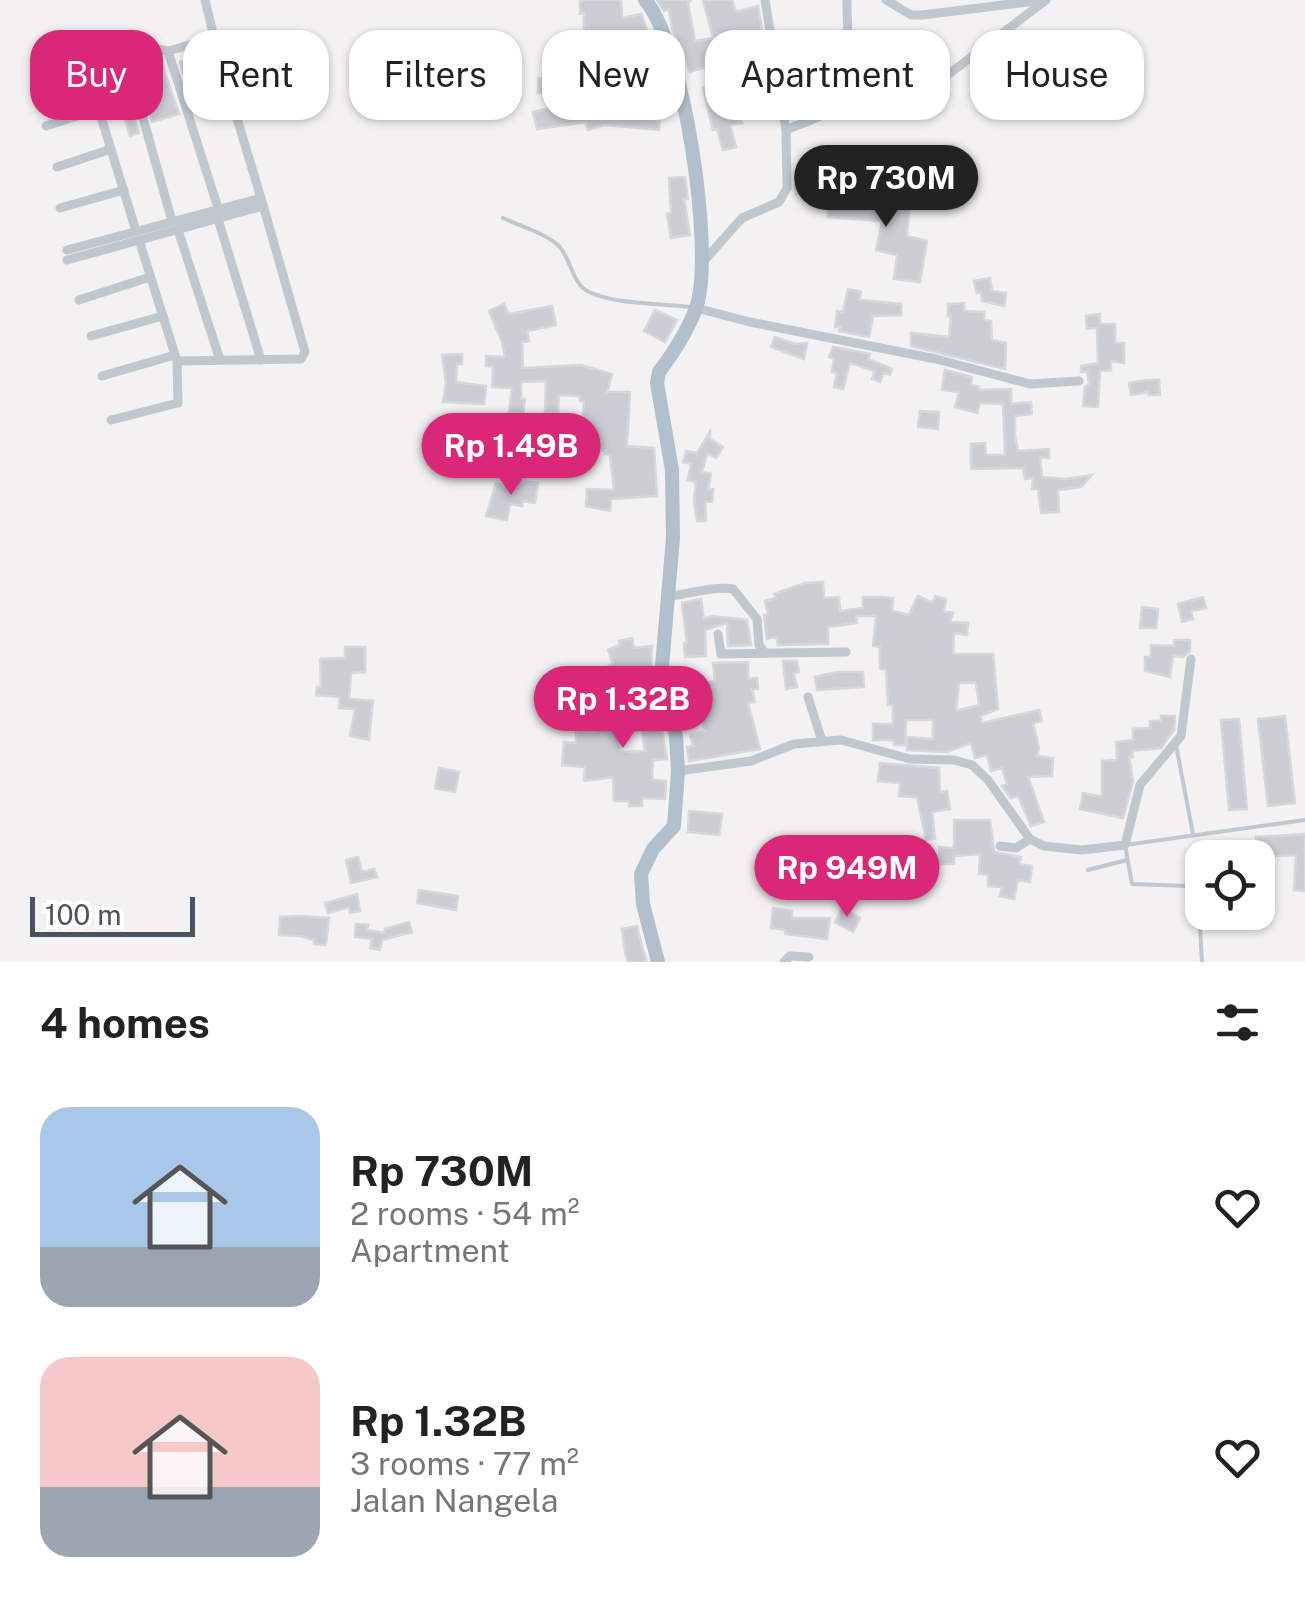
<!DOCTYPE html>
<meta charset="utf-8">
<style>
:root{--surface:#fff;--page:#f6f6f6;--text:#222;--muted:#767676;--accent:#db2777}
body{margin:0;font-family:"Public Sans",sans-serif;background:var(--page);color:var(--text);height:100vh;display:flex;flex-direction:column;font-size:38px;white-space:nowrap}
*{box-sizing:border-box;margin:0}
p{font-size:32px;color:var(--muted)}
.icon{flex:none;width:55px;height:55px;fill:none;stroke:currentColor;stroke-width:2;stroke-linecap:round;stroke-linejoin:round}
.map{position:relative;height:962px;overflow:hidden}
.side{display:flex;flex-direction:column;background:var(--surface);flex:1}
.side>*{flex:none}
.banner{position:absolute;left:30px;top:30px;width:1245px;height:90px;display:flex;gap:20px}
.controls{position:absolute;left:1185px;top:840px;display:grid;gap:20px}
.controls a{display:grid;place-items:center;width:90px;height:90px;border-radius:20px;background:var(--surface);box-shadow:0 2px 8px #0004;font-size:50px}
.scale{position:absolute;left:30px;bottom:25px;width:165px;box-sizing:border-box;padding-left:10px;border:5px solid #4a535d;border-top:0;font-size:28px;line-height:35px;white-space:nowrap;color:#4a535d;-webkit-text-stroke:8px #fff;paint-order:stroke}
.price{position:absolute;translate:-50% -85px;padding:0 22px;border-radius:35px;background:var(--accent);color:#fff;font-size:32px;line-height:65px;filter:drop-shadow(0 2px 5px #0008)}
.price::after{content:'';position:absolute;left:50%;top:60px;width:30px;height:22px;margin-left:-15px;background:inherit;clip-path:polygon(0 0,100% 0,50% 100%)}
.price.on{background:#222;color:#fff}
ul{padding:0;list-style:none}
li{display:flex;align-items:center;gap:30px;height:250px;padding:0 40px}
li span{display:grid;place-items:center;flex:none;width:280px;height:200px;border-radius:30px;color:#555}
li>.icon{margin-inline-start:auto}
span .icon{width:120px;height:120px;fill:#fffc;stroke-width:1}
li b{font-size:42px}
h2{display:flex;justify-content:space-between;align-items:center;height:120px;padding:0 40px;font-size:42px}
.pill{padding:0 35px;border-radius:30px;background:var(--surface);box-shadow:0 2px 8px #0004;font-size:35px;line-height:90px}
.pill.on{background:var(--accent);color:#fff}
.map>svg:first-child{display:block}
.building{fill:#cbcdd3;stroke:#d5d7db;stroke-width:2.5;fill-rule:evenodd}
.lines{fill:none;stroke-linecap:round;stroke-linejoin:round}
.lane{stroke:#c0c7ce;stroke-width:4}
.street{stroke:#c0c7ce;stroke-width:9}
.primary{stroke:#b2bfcd;stroke-width:14}
</style>
<div class="map">
<svg width="1305" height="962" viewBox="0 0 1305 962">
<rect width="100%" height="100%" fill="#f3f1f1"/>
<g class="building">
<path d="M580,0H621L622,18L641,14L649,35H652L667,81L653,83L651,70L615,75H590V78H562L560,37L571,36L572,53L584,52V65H603L599,31H584V13L580,14Z"/>
<path d="M657,0H691L688,3L695,41L713,38L703,0H732L736,12L758,6L762,30L757,32L759,51L747,54L745,46L721,50L724,62L690,72L672,28L669,9L664,11Z"/>
<path d="M241,51L257,100L242,105L227,56Z"/>
<path d="M139,54L146,55L148,61L160,58L179,114L152,122L135,55Z"/>
<path d="M204,55L220,101L195,109L180,62Z"/>
<path d="M120,67L139,133L130,136L110,70Z"/>
<path d="M748,72L759,111L740,116L742,123L730,125L736,147L723,150L717,129L713,130L703,88Z"/>
<path d="M558,77L559,102L589,98L607,102L608,90L633,93L632,100L657,104L654,119L660,120L659,130L605,125L588,130L586,122L537,129L533,112L550,108L548,93H538V78Z"/>
<path d="M854,165L855,177L831,180L832,189L796,194L795,185L805,184L802,167Z"/>
<path d="M685,177L688,199H684L690,235L671,238L667,214L671,213L669,178Z"/>
<path d="M829,195L910,201L907,236L927,241L920,282L894,279L897,255L876,250L882,221L828,217Z"/>
<path d="M990,278L992,291L1006,293L1004,306L982,301L981,292L977,293L974,281Z"/>
<path d="M848,289L861,292L859,300L901,304V315L873,316L869,337L839,331L841,327H835L837,311L843,312Z"/>
<path d="M964,303V311L984,312V320L991,321L992,340L1006,343L1005,369L911,346V333L949,337L951,316H948V304Z"/>
<path d="M504,304L509,314L552,306L556,325L527,331L529,341L522,342L523,368L581,365L612,374L607,392H630L627,446L654,448L657,496L611,499L610,511L586,506L587,489L614,490L610,455L605,454V451L564,443L563,448H554V466L529,464L534,432L550,435L551,426L582,431L584,401H580V396L559,395L558,412H545L546,381L521,382V399H525L523,414L509,412L512,388L492,387L493,366H486V356L505,357L502,342L489,311Z"/>
<path d="M655,310L677,320L665,342L644,331Z"/>
<path d="M1100,314V324H1115V343H1124V363L1111,361V370L1100,371L1098,407L1083,406L1085,387L1089,384L1087,372H1081V366L1098,363L1097,328L1087,329L1086,316Z"/>
<path d="M775,337L795,344L807,343L804,359L771,347Z"/>
<path d="M833,347L870,354L868,359L892,369L890,375L884,373L880,382L872,379L875,371L850,363L843,389L834,387L837,373L832,372L834,359L829,357Z"/>
<path d="M462,354V364H457L456,382L486,386L484,404L443,402L446,382L442,355Z"/>
<path d="M945,370L972,377L971,385L979,387L978,390L1011,389V404L1031,402L1032,414L1015,416V437L1018,451L1049,449V458L1040,457L1042,477L1066,479L1092,475L1081,487L1058,490L1059,512L1041,513L1038,489H1032L1033,478L1025,479L1023,468L971,469V444L985,443L986,455H1005L1003,404L980,403L977,413L955,407L959,392L942,390Z"/>
<path d="M1146,380H1159L1160,395H1149L1148,392L1131,395L1129,383Z"/>
<path d="M920,411L939,412L938,429L918,427Z"/>
<path d="M486,415L496,416V431L505,432L503,449L437,447V432L486,431Z"/>
<path d="M710,432V439L723,447L716,458L707,453L702,472L711,474L708,489H713L712,502H705L706,521H697L694,500L696,482L688,480L691,464L683,462L686,451L697,453Z"/>
<path d="M515,481L538,483L535,503L523,501L522,506L510,504L507,520L486,516L496,483L514,489Z"/>
<path d="M823,582L824,598L839,597L840,611L863,608V597H883L893,598L892,611L909,615L918,596L933,603L935,596L946,599L944,611L953,613L950,622L968,623L967,635L954,633L953,654H993L998,709L980,716L982,723L1039,710L1042,721L1033,723L1039,748L1037,756L1053,758L1052,776L1028,777L1044,822L1031,826L1018,796L1011,798L1002,786L1007,784L1002,768L991,771L987,755L975,758L971,743L947,752L907,750L908,737L933,739V720H906L905,745H894V740H873V724H893V705H888L886,669H880V647L873,646L876,616H856L857,623L828,627V644L778,645L776,637L767,639L764,615L768,614L765,601L776,598L774,594L805,583ZM959,683H976L979,705L956,711Z"/>
<path d="M1203,597L1206,608L1191,611L1193,619L1182,622L1178,604Z"/>
<path d="M701,599L704,619L712,616L747,620L751,645L728,646L727,623L705,630L706,656L685,657L684,643H687L682,603Z"/>
<path d="M1142,607L1158,609L1156,628H1140Z"/>
<path d="M632,638L634,648L652,646L651,667L582,688L579,673L607,667L613,663L608,650L620,645L619,641Z"/>
<path d="M1174,640H1190V651L1183,657L1173,656L1170,677L1145,671V657H1151V645L1174,646Z"/>
<path d="M345,647H365V672L351,673L349,699L373,701L369,740L350,736L355,709L339,708L340,697L316,695L317,687H321L320,659L345,658Z"/>
<path d="M783,661H797L799,672L794,673L797,687L786,689Z"/>
<path d="M748,662V679L757,678L758,689H752L755,702L748,703L760,749L689,761L687,747L693,746L690,735L705,731L695,702L681,705L677,688L715,681L713,663Z"/>
<path d="M837,672H863L864,687L817,690L815,677Z"/>
<path d="M654,683L667,759L653,760L652,780L666,781L665,799L642,798V806H629V801H614L613,777L584,781L585,767L562,765L564,742L576,743V731L594,732L592,715L608,713L610,720L621,719L622,729L617,730L621,752L645,751L640,717L635,718L628,702L630,690Z"/>
<path d="M568,696L573,716L542,718L540,699Z"/>
<path d="M1161,716H1175L1174,730L1161,748L1132,751L1133,757H1129L1133,781L1123,818L1080,809L1083,793L1102,797V761L1117,760L1116,742L1133,740V729L1150,728V721H1161Z"/>
<path d="M1285,716L1295,803L1268,806L1258,719Z"/>
<path d="M1239,719L1247,809L1229,810L1221,720Z"/>
<path d="M880,763L939,768L940,792L947,791L950,809L932,812L935,839L926,840L917,797L899,796L900,783L878,781Z"/>
<path d="M439,768L459,772L455,792L435,788Z"/>
<path d="M689,811L722,814L719,835L688,832Z"/>
<path d="M954,820H990L994,852L1021,857L1019,864L1032,866L1030,882L1018,880L1014,899L1000,896L1002,887L988,886V875L979,874L980,854L954,856V864H939V847L954,848Z"/>
<path d="M1305,834V891L1294,890L1296,855L1257,857L1256,837Z"/>
<path d="M358,857L362,872L374,869L377,877L351,883L346,860Z"/>
<path d="M419,890L458,896L456,910L417,903Z"/>
<path d="M357,894L360,911L350,913L349,907L328,913L325,903Z"/>
<path d="M773,908L792,911V918H830L827,939L785,934V930L771,928Z"/>
<path d="M842,908L860,918L853,932L835,922Z"/>
<path d="M298,916L329,918L326,945L314,944V940L301,936L279,935L280,917Z"/>
<path d="M409,922L412,932L382,940L380,950L370,948L372,939L355,937L356,924L368,925L367,930L384,933L385,929Z"/>
<path d="M637,926L642,947L647,962H628L625,952L622,929Z"/>
</g>
<g class="lines">
<g class="lane">
<path d="M503,218C520,226 545,233 559,246C571,259 572,284 589,292C618,305 658,303 690,307"/>
<path d="M1176,745L1193,834"/>
<path d="M1088,870L1127,860"/>
<path d="M1202,962L1198,892L1187,886L1132,884L1125,845L1305,820"/>
</g>
<g class="street">
<path d="M886,0L911,15H922L1043,0"/>
<path d="M214,38L168,51L218,208"/>
<path d="M123,47L92,70L91,84L136,231"/>
<path d="M168,51L136,45L123,47L172,221"/>
<path d="M829,112L914,95L932,87L1046,0"/>
<path d="M46,126L99,109"/>
<path d="M786,130C801,123 819,119 831,110C857,91 846,29 847,0"/>
<path d="M57,167L111,149"/>
<path d="M60,208L124,190"/>
<path d="M218,219L261,360"/>
<path d="M178,230L220,360"/>
<path d="M139,240L177,361L301,359L305,352L261,198"/>
<path d="M67,250L261,198L220,62L205,0"/>
<path d="M67,260L263,206"/>
<path d="M703,262L742,218L779,202L787,188L786,130L765,0"/>
<path d="M79,300L150,277"/>
<path d="M696,308L750,322L936,359L1030,384L1079,381"/>
<path d="M91,336L163,316"/>
<path d="M102,376L175,355"/>
<path d="M111,420L178,403L177,361"/>
<path d="M667,597C687,594 714,586 733,589L757,619L759,645L765,653"/>
<path d="M718,634L721,654L846,652"/>
<path d="M808,697L822,741"/>
<path d="M576,698L662,672"/>
<path d="M678,771L751,761L794,744L841,740L910,759L954,760L972,765L988,780L1030,839L1044,846L1082,850L1125,845L1140,785L1181,736L1191,659"/>
<path d="M1000,846L1016,848L1030,839"/>
<path d="M784,962L790,956L809,957"/>
</g>
<path class="primary" d="M645,0C684,44 714,249 697,305C689,329 674,352 659,372L657,383L672,470L673,538L662,666L676,737L678,771L674,826L653,849L641,874L643,904L658,962"/>
</g>
</svg>
<div class="controls">
<a><svg class="icon" aria-label="locate" viewBox="0 0 24 24"><circle cx="12" cy="12" r="6"/><path d="M12 2v4M12 18v4M2 12h4M18 12h4"/></svg></a>
</div>
<div class="scale">100 m</div>
<b class="price on" style="left:886px;top:230px">Rp 730M</b>
<b class="price" style="left:511px;top:498px">Rp 1.49B</b>
<b class="price" style="left:623px;top:751px">Rp 1.32B</b>
<b class="price" style="left:847px;top:920px">Rp 949M</b>
<div class="banner">
<a class="pill on">Buy</a>
<a class="pill">Rent</a>
<a class="pill">Filters</a>
<a class="pill">New</a>
<a class="pill">Apartment</a>
<a class="pill">House</a>
</div>
</div>
<section class="side">
<h2>4 homes<svg class="icon" aria-label="filters" viewBox="0 0 24 24"><path d="M4 7h16M4 17h16"/><circle cx="9" cy="7" r="2"/><circle cx="15" cy="17" r="2"/></svg></h2>
<ul>
<li><span style="background:linear-gradient(#a9c7e8 70%,#9aa5b1 0)"><svg class="icon" aria-label="home" viewBox="0 0 24 24"><path d="M3 11l9-7 9 7M6 9v11h12V9"/></svg></span><div><b>Rp 730M</b><p>2 rooms · 54 m²</p><p>Apartment</p></div><svg class="icon" aria-label="heart" viewBox="0 0 24 24"><path d="M12 20l-8-8c-3-5 5-10 8-4 3-6 11-1 8 4z"/></svg></li>
<li><span style="background:linear-gradient(#f6c9c9 65%,#9aa5b1 0)"><svg class="icon" aria-label="home" viewBox="0 0 24 24"><path d="M3 11l9-7 9 7M6 9v11h12V9"/></svg></span><div><b>Rp 1.32B</b><p>3 rooms · 77 m²</p><p>Jalan Nangela</p></div><svg class="icon" aria-label="heart" viewBox="0 0 24 24"><path d="M12 20l-8-8c-3-5 5-10 8-4 3-6 11-1 8 4z"/></svg></li>
</ul>
</section>
